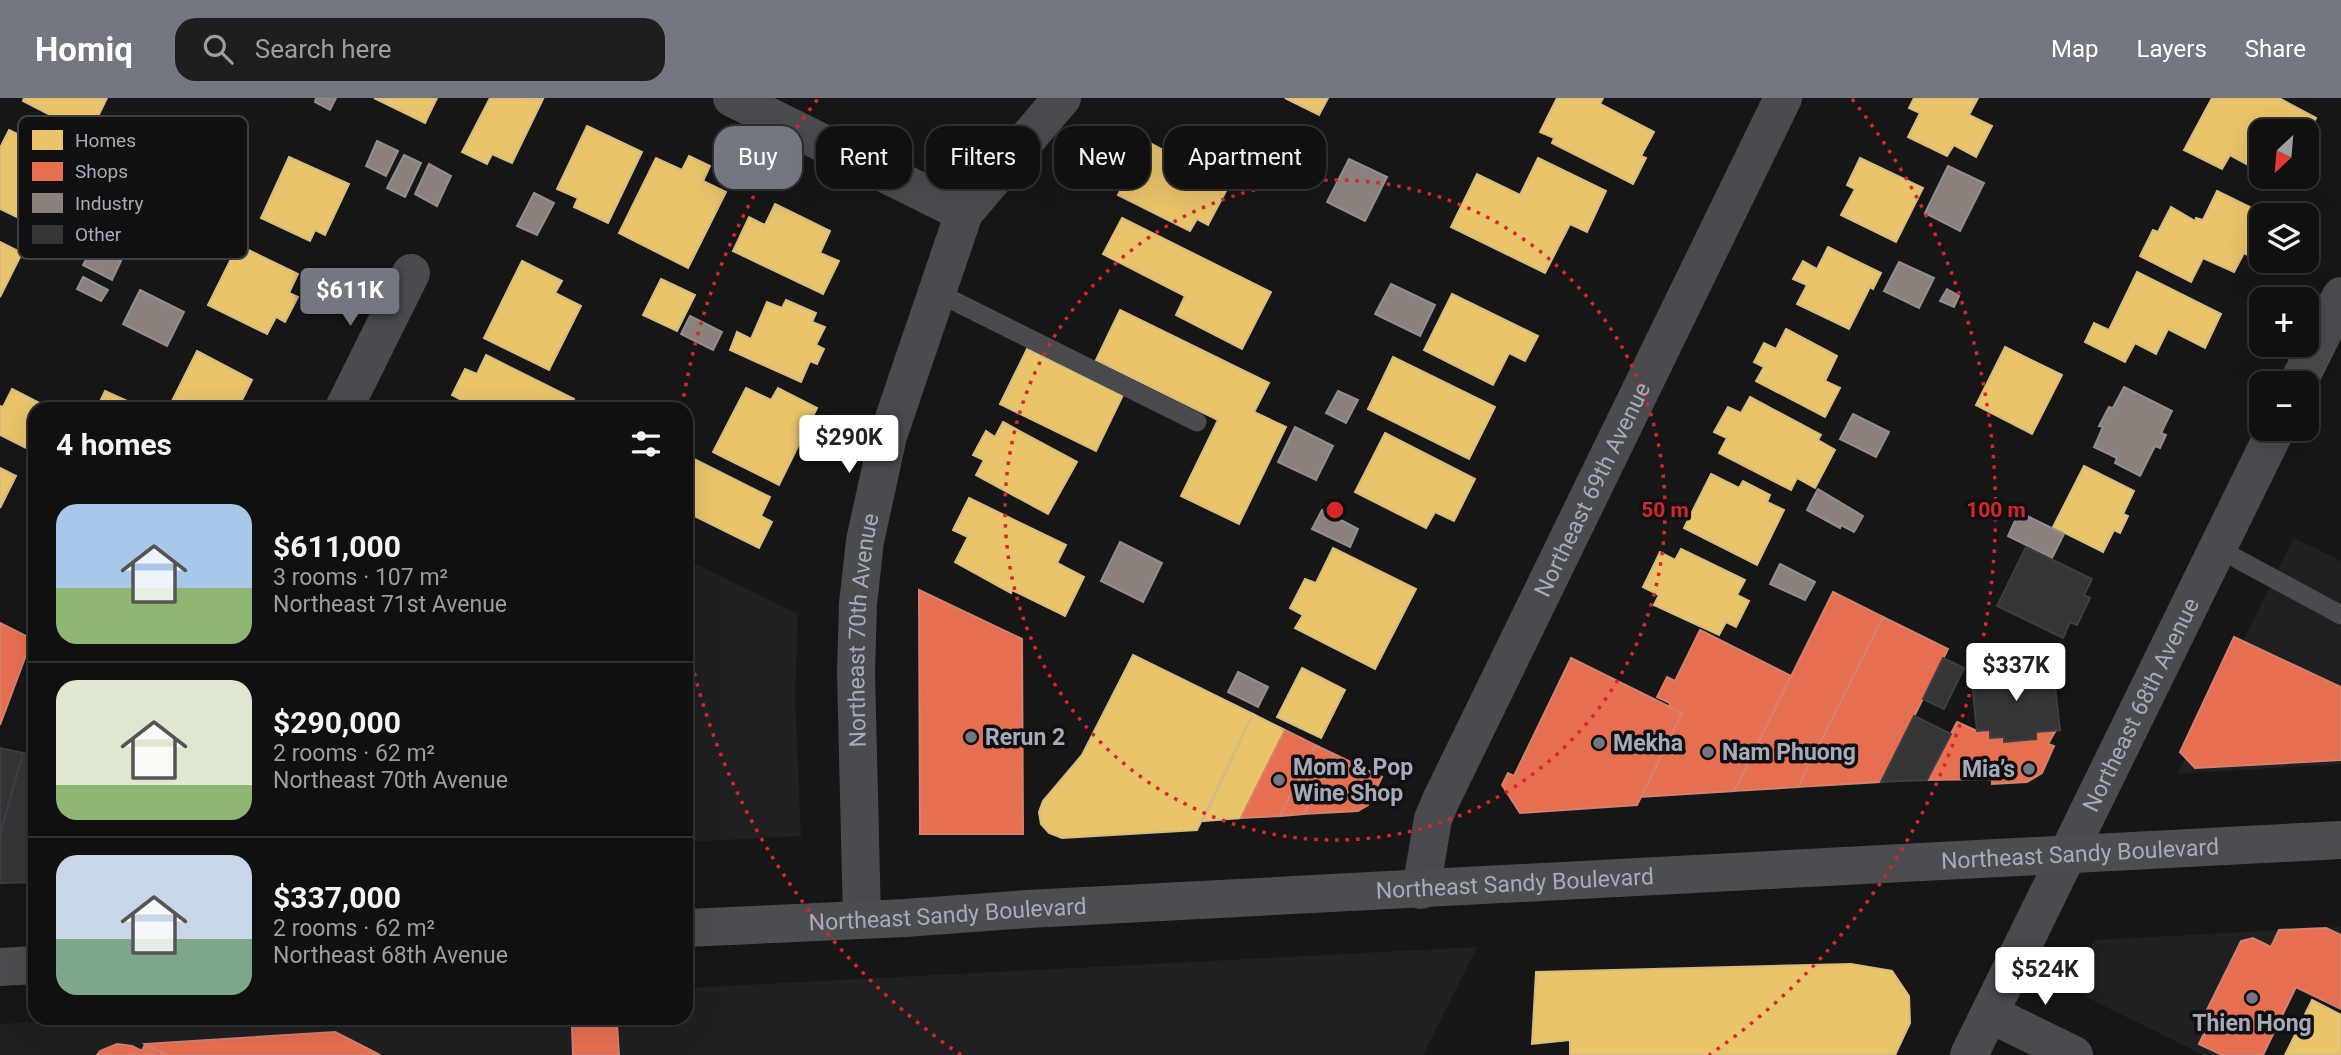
<!DOCTYPE html>
<meta charset="utf-8">
<style>
:root{--surface:#101010;--page:#1e1e1e;--text:#f1f3f6;--muted:#9c9d9f;--line:#303030;--accent:#74777f}
body{margin:0;font-family:Roboto,sans-serif;background:var(--page);color:var(--text);height:100vh;display:flex;flex-direction:column;font-size:26px;white-space:nowrap}
*{box-sizing:border-box;margin:0}
p{font-size:23px;color:var(--muted)}
.icon{flex:none;width:38px;height:38px;fill:none;stroke:currentColor;stroke-width:2;stroke-linecap:round;stroke-linejoin:round}
.map{position:relative;flex:1;overflow:hidden}
.details{position:absolute;left:28px;top:304px;width:665px;height:623px;display:flex;flex-direction:column;background:var(--surface);border-radius:21px;box-shadow:0 7px 28px #0002,0 0 0 2px var(--line)}
.details>*{flex:none}
.hud{position:absolute;left:714px;top:28px;width:665px;height:63px;display:flex;gap:14px}
.needle{width:46px;rotate:206deg}
.fabs{position:absolute;left:2249px;top:21px;display:grid;gap:14px}
.fabs a{display:grid;place-items:center;width:70px;height:70px;border-radius:14px;background:var(--surface);box-shadow:0 7px 28px #0002,0 0 0 2px var(--line);font-size:35px}
.price{position:absolute;translate:-50% -60px;padding:0 16px;border-radius:7px;background:#fff;color:#222;font-size:23px;line-height:46px;filter:drop-shadow(0 2px 4px #0008)}
.price::after{content:'';position:absolute;left:50%;top:42px;width:21px;height:16px;margin-left:-10px;background:inherit;clip-path:polygon(0 0,100% 0,50% 100%)}
.price.selected{background:var(--accent);color:#fff}
ul{padding:0;list-style:none}
li{display:flex;align-items:center;gap:21px;height:175px;padding:0 28px}
li+li{border-top:2px solid var(--line)}
li span{display:grid;place-items:center;flex:none;width:196px;height:140px;border-radius:21px;color:#555}
li>.icon{margin-inline-start:auto}
span .icon{width:84px;height:84px;fill:#fffc;stroke-width:1}
li b{font-size:30px}
h2{display:flex;justify-content:space-between;align-items:center;height:84px;padding:0 28px;font-size:30px}
.pill{padding:0 24px;border-radius:21px;background:var(--surface);box-shadow:0 7px 28px #0002,0 0 0 2px var(--line);font-size:24px;line-height:63px}
.pill.selected{background:var(--accent);color:#fff}
header{display:flex;align-items:center;gap:42px;box-sizing:border-box;height:98px;padding:0 35px;background:var(--accent);color:#fff}
header strong{font-size:33px}
nav{display:flex;gap:38px;margin-inline-start:auto;font-size:24px}
.search{width:490px;height:63px;background:var(--page);display:flex;align-items:center;gap:18px;box-sizing:border-box;padding:0 24px;border-radius:21px;color:var(--muted);font-size:26px}
.map>svg:first-child{display:block}
.built{fill:#202022}
.homes{fill:#e9c46a;stroke:#d5bc81;stroke-width:2}
.shops{fill:#e76f51;stroke:#d48170;stroke-width:2}
.industry{fill:#8a817c;stroke:#928e8e;stroke-width:2}
.building{fill:#343537;stroke:#3e3f42;stroke-width:2}
.lines{fill:none;stroke-linecap:round;stroke-linejoin:round}
.service{stroke:#494b4f;stroke-width:19}
.minor{stroke:#494b4f;stroke-width:38}
.primary{stroke:#4c4d50;stroke-width:38}
.ring{fill:none;stroke:#d62828;stroke-width:3.5;stroke-dasharray:3.5 7}
.poi-dot{fill:#74777f;stroke:#101012;stroke-width:2.5}
.labels{text-anchor:middle;stroke-width:7;stroke-linejoin:round;paint-order:stroke}
.street-label{font-size:23px;fill:#a6abb7;stroke:#101012}
.poi-label{font-size:23px;font-weight:bold;fill:#a6abb7;stroke:#101012;text-anchor:start}
.key{fill:#101012;stroke:#3d3e44;stroke-width:2}
.key-label{font-size:19px;fill:#a6abb7}
.centre{fill:#d62828;stroke:#101012;stroke-width:3.5}
.ring-label{font-size:21px;text-anchor:middle;font-weight:bold;fill:#d62828;stroke:#101012;stroke-width:7;stroke-linejoin:round;paint-order:stroke}
</style>
<header>
<strong>Homiq</strong>
<div class="search"><svg class="icon" aria-label="search" viewBox="0 0 24 24"><circle cx="10" cy="10" r="6"/><path d="M15 15l6 6"/></svg>Search here</div>
<nav><a>Map</a><a>Layers</a><a>Share</a></nav>
</header>
<div class="map">
<svg width="2341" height="957" viewBox="0 0 2341 957">
<rect width="100%" height="100%" fill="#161616"/>
<g class="built">
<path d="M2294,440L2341,463V666L2177,676Z"/>
<path d="M686,461L798,516L795,599L801,738L686,744Z"/>
<path d="M2341,829V913L2295,891L2262,957H2203L2070,891L2095,842Z"/>
<path d="M1477,849L1423,957H0V926L111,920H686V890Z"/>
</g>
<g class="homes">
<path d="M24,0H107L89,37L23,3Z"/>
<path d="M374,0H437L425,25Z"/>
<path d="M490,0L543,1L512,65L492,56L487,66L462,54Z"/>
<path d="M1285,0H1328L1319,17Z"/>
<path d="M1557,0H1603L1600,6L1654,34L1641,58L1646,60L1633,86L1552,45L1554,40L1540,34Z"/>
<path d="M1914,0H1978L1969,17L1992,28L1976,59L1954,47L1947,58L1908,39L1920,15L1909,10Z"/>
<path d="M2212,0H2279L2316,20L2306,39V33H2261V50L2252,69L2230,57L2222,71L2184,52Z"/>
<path d="M587,28L642,54L608,125L574,109L578,100L557,91Z"/>
<path d="M9,32L66,60L56,79L70,86L46,133L0,111V50Z"/>
<path d="M1146,43L1206,75L1210,65L1234,78L1208,127L1197,121L1190,133L1118,97Z"/>
<path d="M689,58L710,68L703,83L726,94L688,170L619,135L656,60L682,72Z"/>
<path d="M289,59L349,86L325,137L315,132L310,143L261,120Z"/>
<path d="M1538,60L1606,93L1587,134L1570,126L1545,175L1451,129L1477,76L1520,97Z"/>
<path d="M1860,60L1923,90L1896,144L1841,117L1855,91L1847,87Z"/>
<path d="M2217,93L2266,117H2261V129L2257,138L2261,140V142L2253,160L2244,155L2234,174L2203,160L2191,184L2140,158L2153,132L2158,134L2171,109L2195,123L2196,120L2203,122Z"/>
<path d="M775,106L830,133L820,155L839,163L823,196L733,153L749,119L765,127Z"/>
<path d="M1122,120L1271,194L1242,251L1176,217L1185,198L1103,156Z"/>
<path d="M0,144L22,155L0,199Z"/>
<path d="M238,147L298,176L289,195L298,199L285,224L276,219L267,236L208,207Z"/>
<path d="M1828,149L1881,175L1873,191L1870,189L1849,231L1797,206L1807,187L1793,181L1803,163L1817,171Z"/>
<path d="M522,163L562,183L555,195L581,208L549,272L484,240Z"/>
<path d="M2137,174L2221,216L2205,250L2168,231L2156,256L2135,245L2125,264L2085,244L2094,225L2109,232Z"/>
<path d="M661,181L695,197L677,233L643,217Z"/>
<path d="M1452,196L1538,238L1525,263L1509,255L1493,287L1424,252Z"/>
<path d="M786,202L816,215L812,224L825,229L816,247L824,251L817,266L810,263L801,284L730,252L737,234L751,241L767,204L782,210Z"/>
<path d="M1120,212L1269,285L1254,314L1286,329L1239,426L1181,398L1218,322L1096,262Z"/>
<path d="M1786,231L1837,258L1825,283L1840,290L1825,319L1756,283L1764,269L1754,264L1764,245L1776,251Z"/>
<path d="M2005,249L2062,277L2032,336L1976,307Z"/>
<path d="M1027,251L1123,297L1096,353L1000,306Z"/>
<path d="M197,253L252,282L237,312H173L169,309Z"/>
<path d="M486,257L574,301L568,312H481L452,297L465,271L477,276Z"/>
<path d="M1393,259L1495,309L1469,361L1368,311Z"/>
<path d="M746,290L771,302L778,290L817,310L779,387L713,354Z"/>
<path d="M12,291L53,312H35L34,354L0,337V308L3,309Z"/>
<path d="M105,293L147,312H96Z"/>
<path d="M1750,299L1821,337L1818,342L1835,352L1815,390L1797,380L1791,392L1719,355L1727,340L1714,334L1728,309L1741,315Z"/>
<path d="M1003,324L1077,364L1048,416L976,377L984,362L973,357L986,333L995,339Z"/>
<path d="M1385,335L1475,381L1454,423L1435,414L1426,430L1355,394Z"/>
<path d="M686,357L770,399L761,418L772,424L759,450L686,414Z"/>
<path d="M2084,368L2134,393L2123,416L2128,418L2120,435L2114,432L2103,454L2053,429Z"/>
<path d="M0,370L16,378L0,410Z"/>
<path d="M1711,376L1739,390L1743,383L1770,397L1767,404L1784,412L1757,467L1684,430Z"/>
<path d="M969,400L1066,447L1057,465L1084,479L1065,518L1012,492L1011,495L955,464L968,439L953,432Z"/>
<path d="M1333,450L1416,491L1375,571L1295,530L1303,517L1290,510L1305,481L1316,485Z"/>
<path d="M1681,451L1745,482L1737,497L1749,503L1736,529L1726,524L1719,537L1654,507L1659,497L1643,489L1660,454L1675,462Z"/>
<path d="M1133,557L1253,616L1197,732L1062,740L1049,735L1041,726L1039,714L1043,703L1082,657Z"/>
<path d="M1302,570L1345,592L1321,640L1277,619Z"/>
<path d="M1253,616L1285,632L1241,720L1203,723Z"/>
<path d="M1851,866L1892,873L1909,898L1910,925L1895,957H1570V942L1532,946L1536,874Z"/>
<path d="M2312,902L2341,917V957H2285Z"/>
</g>
<g class="shops">
<path d="M919,492L1022,541L1023,736H920Z"/>
<path d="M1833,494L1883,519L1798,689L1734,693Z"/>
<path d="M1883,519L1948,551L1881,684L1798,689Z"/>
<path d="M0,525L32,541L0,627Z"/>
<path d="M1700,532L1791,578L1734,693L1641,699L1682,615L1669,609L1670,605L1657,599L1667,579L1675,583Z"/>
<path d="M2234,539L2341,589V662L2195,670L2180,654Z"/>
<path d="M1571,560L1682,615L1637,707L1520,715L1502,687L1508,675L1514,678Z"/>
<path d="M1957,624L1977,633L1990,632V640L2004,639V644L2036,641V634L2056,632L2048,646L2054,648L2042,675L2027,684L1992,686V681L1927,682Z"/>
<path d="M1285,632L1315,647L1280,718L1241,720Z"/>
<path d="M1315,647L1334,656L1304,716L1280,718Z"/>
<path d="M1334,656L1382,679L1368,707L1358,713L1304,716Z"/>
<path d="M2326,830L2341,837V911L2296,889L2263,957H2222L2199,946L2208,927L2201,924L2241,843L2253,840L2271,849L2279,832Z"/>
<path d="M617,926L619,957H573L572,928Z"/>
<path d="M335,934L380,957H167L145,946Z"/>
<path d="M117,946L132,948L142,953L145,946L167,957H97L100,953Z"/>
</g>
<g class="industry">
<path d="M316,0H336L330,12L315,4Z"/>
<path d="M377,43L398,53L386,78L366,68Z"/>
<path d="M404,57L421,65L405,99L387,90Z"/>
<path d="M1349,61L1387,79L1365,123L1327,104Z"/>
<path d="M429,66L451,78L437,108L415,96Z"/>
<path d="M1948,68L1984,85L1960,133L1925,115Z"/>
<path d="M534,95L554,105L537,137L517,128Z"/>
<path d="M93,149L121,163L112,182L83,167Z"/>
<path d="M1899,164L1934,180L1919,210L1884,193Z"/>
<path d="M83,179L108,192L101,203L77,191Z"/>
<path d="M1391,186L1435,207L1420,238L1375,216Z"/>
<path d="M1947,191L1959,198L1954,209L1940,203Z"/>
<path d="M140,192L184,214L167,248L123,226Z"/>
<path d="M690,218L722,234L713,252L681,236Z"/>
<path d="M2124,289L2172,313L2161,335L2166,337L2160,350L2155,348L2140,378L2115,365L2117,360L2094,349L2103,329L2099,328L2109,309L2113,310Z"/>
<path d="M1338,293L1358,302L1346,325L1326,315Z"/>
<path d="M1853,316L1889,334L1876,359L1840,341Z"/>
<path d="M1295,329L1333,348L1316,382L1278,364Z"/>
<path d="M1818,391L1863,418L1854,434L1841,427L1840,430L1807,412Z"/>
<path d="M1322,412L1358,431L1350,449L1312,431Z"/>
<path d="M2019,414L2064,436L2052,460L2008,438Z"/>
<path d="M1120,444L1162,465L1143,504L1101,483Z"/>
<path d="M1780,466L1815,484L1805,502L1770,486Z"/>
<path d="M1238,574L1268,589L1258,609L1228,594Z"/>
</g>
<g class="building">
<path d="M2026,449L2092,481L2084,497L2090,500L2077,527L2070,524L2063,540L1997,508Z"/>
<path d="M1943,560L1964,570L1944,611L1923,601Z"/>
<path d="M2041,566V571H2053L2060,632L2036,634V641L2004,644V639L1990,640V632L1977,633L1972,585L1981,584L1980,578L1987,577L1986,572Z"/>
<path d="M1914,618L1951,636L1927,682L1881,684Z"/>
<path d="M0,650L23,655L0,737Z"/>
<path d="M23,655L35,657V784L0,785V737Z"/>
</g>
<g class="lines">
<g class="service">
<path d="M936,194L1197,324"/>
<path d="M2217,450L2341,517"/>
</g>
<g class="minor">
<path d="M732,0L964,115"/>
<path d="M2298,285L2341,198"/>
<path d="M343,312L411,175"/>
<path id="s1" d="M1421,792L1433,721L1441,702L1783,0"/>
<path id="s2" d="M862,821L856,574L858,506L865,443L888,338L964,115L1062,0"/>
<path d="M1990,916L2074,957"/>
<path id="s3" d="M1969,957L2276,331"/>
</g>
<g class="primary">
<path id="s4" d="M686,830L905,820L1028,811L2341,742"/>
<path d="M0,869L35,867"/>
</g>
</g>
<g class="ring">
<circle cx="1335" cy="412" r="330"/>
<path d="M961 957A661 661 0 0 1 686 538M682 309A661 661 0 0 1 818 1M1852 1A661 661 0 0 1 1709 957"/>
</g>
<g class="poi-dot">
<circle cx="971" cy="639" r="7"/>
<circle cx="1599" cy="645" r="7"/>
<circle cx="1708" cy="654" r="7"/>
<circle cx="2029" cy="671" r="7"/>
<circle cx="1279" cy="682" r="7"/>
<circle cx="2252" cy="900" r="7"/>
</g>
<g class="labels">
<g class="street-label">
<text dy="8" stroke="none"><textPath href="#s1" startOffset="438">Northeast 69th Avenue</textPath></text>
<text dy="8" stroke="none"><textPath href="#s2" startOffset="289">Northeast 70th Avenue</textPath></text>
<text dy="8" stroke="none"><textPath href="#s3" startOffset="390">Northeast 68th Avenue</textPath></text>
<text dy="8" stroke="none"><textPath href="#s4" startOffset="1396">Northeast Sandy Boulevard</textPath></text>
<text dy="8" stroke="none"><textPath href="#s4" startOffset="830">Northeast Sandy Boulevard</textPath></text>
<text dy="8" stroke="none"><textPath href="#s4" startOffset="262">Northeast Sandy Boulevard</textPath></text>
</g>
<g class="poi-label">
<text x="985" y="647">Rerun 2</text>
<text x="1613" y="653">Mekha</text>
<text x="1722" y="662">Nam Phuong</text>
<text x="1293" y="677">Mom &amp; Pop<tspan x="1293" dy="26">Wine Shop</tspan></text>
<text x="2015" y="679" text-anchor="end">Mia’s</text>
<text x="2252" y="933" text-anchor="middle">Thien Hong</text>
</g>
</g>
<rect x="18" y="18" width="230" height="143" rx="10" class="key"/>
<rect x="32" y="32" width="31" height="20" fill="#e9c46a"/>
<rect x="32" y="64" width="31" height="19" fill="#e76f51"/>
<rect x="32" y="95" width="31" height="20" fill="#8a817c"/>
<rect x="32" y="127" width="31" height="19" fill="#343537"/>
<g class="key-label">
<text x="75" y="49">Homes</text>
<text x="75" y="80">Shops</text>
<text x="75" y="112">Industry</text>
<text x="75" y="143">Other</text>
</g>
<circle cx="1335" cy="412" r="10" class="centre"/>
<g class="ring-label">
<text x="1665" y="419">50 m</text>
<text x="1996" y="419">100 m</text>
</g>
</svg>
<div class="fabs">
<a><svg class="needle" viewBox="-14 -14 28 28"><path d="M0-13l5 13h-10z" fill="#e53935"/><path d="M0 13l5-13h-10z" fill="#9c9d9f"/></svg></a>
<a><svg class="icon" aria-label="layers" viewBox="0 0 24 24"><path d="M12 4l9 5-9 5-9-5zM3 14l9 5 9-5"/></svg></a>
<a>+</a>
<a>−</a>
</div>
<b class="price selected" style="left:350px;top:230px">$611K</b>
<b class="price" style="left:849px;top:377px">$290K</b>
<b class="price" style="left:2016px;top:605px">$337K</b>
<b class="price" style="left:2045px;top:909px">$524K</b>
<div class="hud">
<a class="pill selected">Buy</a>
<a class="pill">Rent</a>
<a class="pill">Filters</a>
<a class="pill">New</a>
<a class="pill">Apartment</a>
</div>
<section class="details">
<h2>4 homes<svg class="icon" aria-label="filters" viewBox="0 0 24 24"><path d="M4 7h16M4 17h16"/><circle cx="9" cy="7" r="2"/><circle cx="15" cy="17" r="2"/></svg></h2>
<ul>
<li><span style="background:linear-gradient(#a9c7e8 60%,#8fb573 0)"><svg class="icon" aria-label="home" viewBox="0 0 24 24"><path d="M3 11l9-7 9 7M6 9v11h12V9"/></svg></span><div><b>$611,000</b><p>3 rooms · 107 m²</p><p>Northeast 71st Avenue</p></div></li>
<li><span style="background:linear-gradient(#dfe7d0 75%,#8fb573 0)"><svg class="icon" aria-label="home" viewBox="0 0 24 24"><path d="M3 11l9-7 9 7M6 9v11h12V9"/></svg></span><div><b>$290,000</b><p>2 rooms · 62 m²</p><p>Northeast 70th Avenue</p></div></li>
<li><span style="background:linear-gradient(#c9d6e8 60%,#7fa58c 0)"><svg class="icon" aria-label="home" viewBox="0 0 24 24"><path d="M3 11l9-7 9 7M6 9v11h12V9"/></svg></span><div><b>$337,000</b><p>2 rooms · 62 m²</p><p>Northeast 68th Avenue</p></div></li>
</ul>
</section>
</div>
